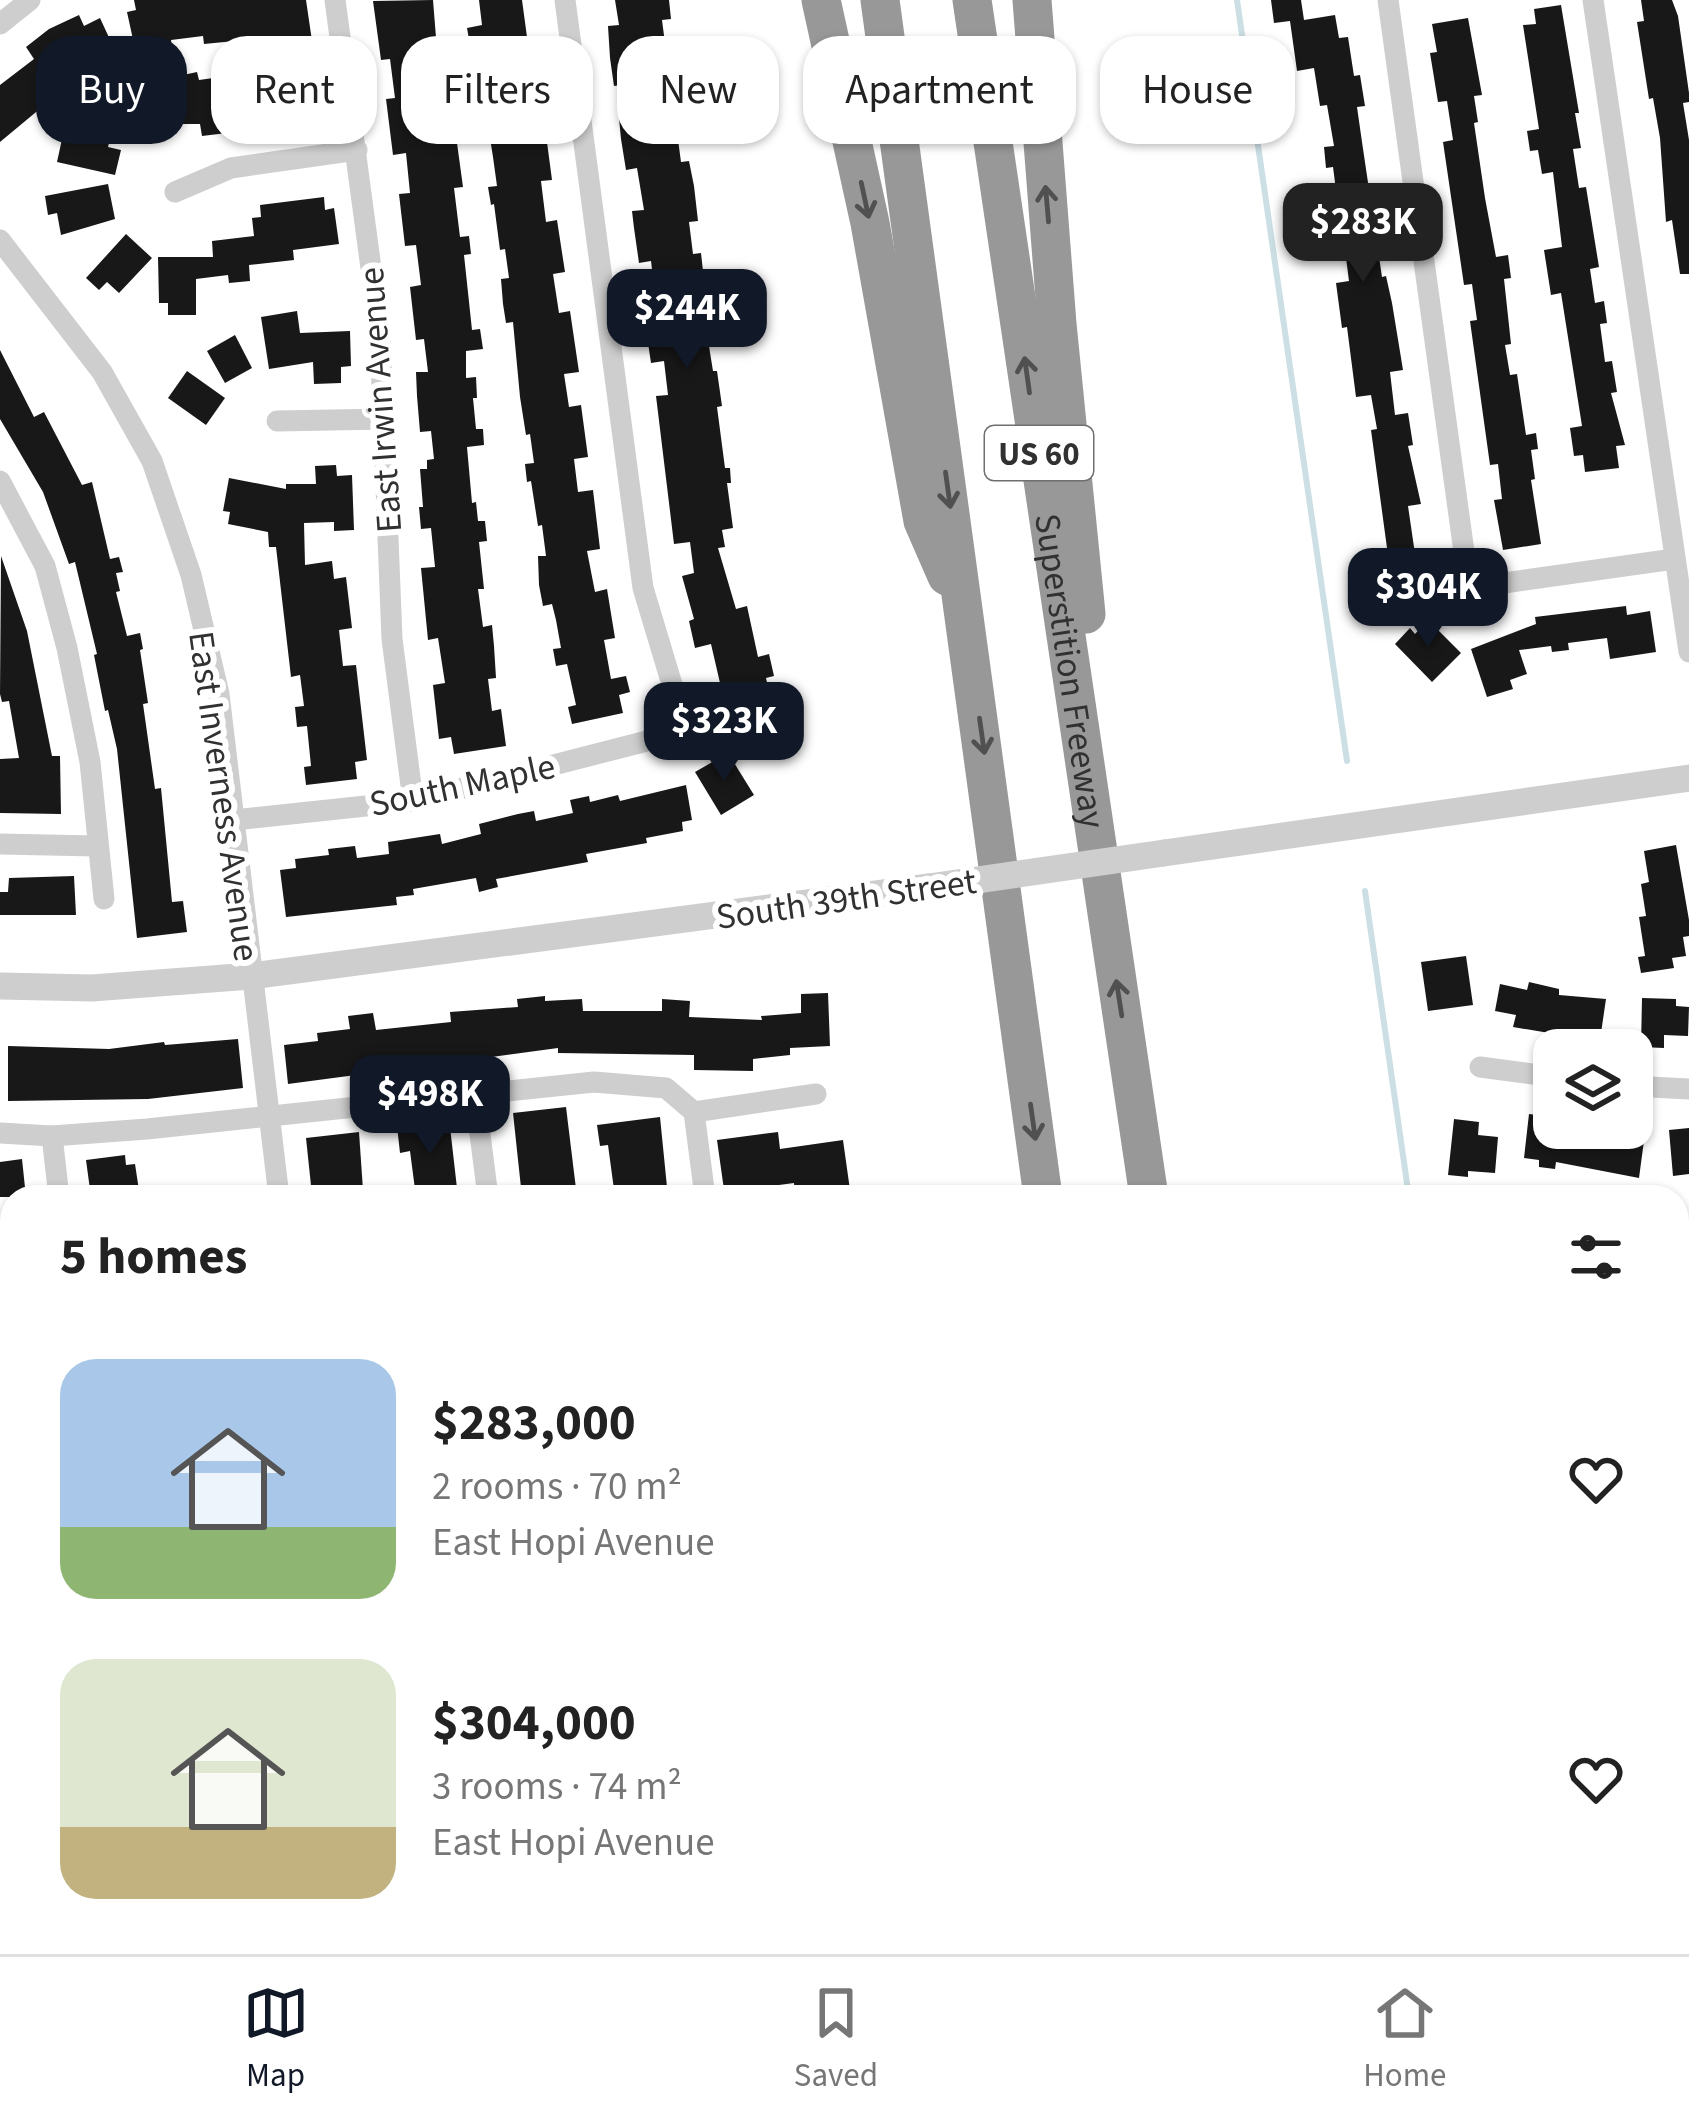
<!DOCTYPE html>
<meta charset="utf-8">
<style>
:root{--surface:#fff;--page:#f6f6f6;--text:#222;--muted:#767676;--line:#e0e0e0;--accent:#111827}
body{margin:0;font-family:"Source Sans 3",sans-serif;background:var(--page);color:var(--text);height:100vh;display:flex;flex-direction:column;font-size:45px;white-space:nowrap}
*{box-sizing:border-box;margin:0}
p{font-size:39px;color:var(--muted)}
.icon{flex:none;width:66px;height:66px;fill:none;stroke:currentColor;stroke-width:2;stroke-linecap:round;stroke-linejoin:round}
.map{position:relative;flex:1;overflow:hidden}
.panel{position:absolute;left:0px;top:1185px;width:1689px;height:771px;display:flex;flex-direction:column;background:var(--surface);border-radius:36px 36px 0 0;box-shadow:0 3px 9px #0004}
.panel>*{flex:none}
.guide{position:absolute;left:36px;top:36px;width:1617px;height:108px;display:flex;gap:24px}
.buttons{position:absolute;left:1533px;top:1029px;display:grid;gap:24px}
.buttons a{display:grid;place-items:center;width:120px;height:120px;border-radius:24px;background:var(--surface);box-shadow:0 3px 9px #0004;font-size:60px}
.price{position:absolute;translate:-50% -102px;padding:0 27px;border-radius:24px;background:var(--accent);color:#fff;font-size:39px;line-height:78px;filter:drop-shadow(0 3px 6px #0008)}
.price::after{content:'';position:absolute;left:50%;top:72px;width:36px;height:27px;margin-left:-18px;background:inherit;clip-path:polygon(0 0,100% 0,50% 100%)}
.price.on{background:#222;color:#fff}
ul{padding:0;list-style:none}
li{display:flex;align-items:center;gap:36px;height:300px;padding:0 60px}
li span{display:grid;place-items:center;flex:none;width:336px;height:240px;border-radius:36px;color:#555}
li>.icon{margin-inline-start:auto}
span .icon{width:144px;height:144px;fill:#fffc;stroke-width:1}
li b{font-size:51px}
h2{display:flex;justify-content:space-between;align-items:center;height:144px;padding:0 60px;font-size:51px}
.tag{padding:0 42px;border-radius:36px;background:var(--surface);box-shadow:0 3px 9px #0004;font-size:42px;line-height:108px}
.tag.on{background:var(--accent);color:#fff}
.dock{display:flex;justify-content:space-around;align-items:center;height:168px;border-top:3px solid var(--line);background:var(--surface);font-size:33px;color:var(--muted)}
.dock a{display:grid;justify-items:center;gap:6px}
.dock .on{color:var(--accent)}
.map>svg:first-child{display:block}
.water{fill:#cbdfe5}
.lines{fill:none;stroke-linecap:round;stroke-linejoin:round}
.stream{stroke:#cbdfe5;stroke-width:6}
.building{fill:#181818}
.minor{stroke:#cecece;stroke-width:21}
.tertiary{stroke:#cecece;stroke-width:27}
.motorway{stroke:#989898;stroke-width:39}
.tertiary-bridge{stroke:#cecece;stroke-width:27}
.oneway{stroke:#505050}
.labels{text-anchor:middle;stroke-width:12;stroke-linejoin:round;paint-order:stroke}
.shield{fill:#fff;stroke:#6f6f6f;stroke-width:3}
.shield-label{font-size:33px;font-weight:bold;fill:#313131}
.street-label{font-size:36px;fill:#313131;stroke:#fff}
</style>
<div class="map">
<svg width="1689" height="1954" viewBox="0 0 1689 1954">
<rect width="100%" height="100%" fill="#fff"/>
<path class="water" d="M1689,1354V1456L1677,1458V1358Z"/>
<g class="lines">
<g class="stream">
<path d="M1237,0L1347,761"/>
<path d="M1365,891L1409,1197"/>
<path d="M1516,1944L1518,1954"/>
</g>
</g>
<g class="building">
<path d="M134,0H306L322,109L304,112L306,122L287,124L285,113L258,116L260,129L202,136L200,124H183L140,134L135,109L146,105L142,84L197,72L199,80L249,73L245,40L204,44L203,36L171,40L172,47L154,50L152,41L134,44L127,12L136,10Z"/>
<path d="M433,0L437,50L445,49L448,69L450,95L444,96L449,144L457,143L463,187L454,188L460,237L469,236L471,254L464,255L472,330L480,329L483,349L466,351V378L476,377L477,398H473L476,429H483L484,445L467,447L472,503L476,502L478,521H485L487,541L479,542L484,589H478L483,627L492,625L494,646L496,678L488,679L492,711L501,709L506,746L454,754L451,737L439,739L433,685L445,683L438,638L428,640L421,568L435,567L431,528L421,529L419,507H423L420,469H427V460L434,459L431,431L420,432L417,396L416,372H428L424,339L416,340L410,287L421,285L416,245L405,246L399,194L410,193L406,153L393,155L386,99L395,98L390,59L381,60L373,1Z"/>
<path d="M479,0H522L527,37L533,36L540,88L528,89L530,108L534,129L545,127L552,180L541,181L546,222L557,220L565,272L553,274L559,313L570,311L579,372L564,374L569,407L581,405L588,457L574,459L578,492L593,490L600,549L587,551L595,592L607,589L615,638L604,640L611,679L626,676L630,692L619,695L623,713L572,724L568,707L576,705L567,664L556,666L553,649L561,648L556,620L552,604L543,606L539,585L538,556H546L542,525L538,526L531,481L527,482L525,464L534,463L530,434L526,435L520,397L513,322L506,323L503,304L501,279L509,278L505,249L500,250L494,204L491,205L488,187L497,186L493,157L490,138L482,140L475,94L485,93L483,76L478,44L470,45L467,28L482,25Z"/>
<path d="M615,0H669L671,19L662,20L666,51L669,50L675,94L681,93L684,113L676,114L677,132L681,162L689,161L694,186L698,221L689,222L693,254L701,253L703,271L697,272L713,371H717L722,406L717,407L725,468H730L731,483H727L733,528L722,530L725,547L718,548L736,609L747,606L758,657L769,654L774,676L766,678L773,710L782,709L784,729L774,730L776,747L726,752L714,684L720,683L711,644L695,648L689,621L694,619L682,576L694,573L690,542L674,544L656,396L668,395L664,361L651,363L641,296L655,294L651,261L639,263L634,228L632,211L644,210L637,168L626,170L621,139L619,118L630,116L627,84L614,86L610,58L608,26L619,25Z"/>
<path d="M1271,0H1301L1304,20L1335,15L1339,38L1348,37L1354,76L1360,75L1365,106L1357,107L1362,142L1382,277L1386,276L1392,303L1403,370L1390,372L1395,415L1408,413L1413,445L1408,446L1421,504L1408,506L1421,595L1388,599L1382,548H1387L1371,430L1377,429L1371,395L1356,397L1347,327L1342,328L1336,283L1349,281L1343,234L1336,235L1334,214L1339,213L1333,167L1326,168L1324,147L1334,146L1327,105L1320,106L1314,68L1297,71L1290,21L1274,23Z"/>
<path d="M1641,0H1672L1678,16L1689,93V102L1683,103L1689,140V274H1680L1672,220L1666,222L1660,138L1653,98L1649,99L1637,22L1644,21Z"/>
<path d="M1561,5L1579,113H1575L1581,148L1573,149L1579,188L1586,187L1599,267L1590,269L1595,303L1604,301L1607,323L1600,324L1605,362L1612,361L1617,392L1611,393L1625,445L1616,446L1619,468L1585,472L1583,455L1574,456L1570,428L1582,426L1561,293L1551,295L1544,250L1562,247L1553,172L1542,174L1538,150L1530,151L1527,131L1539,129L1523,25L1536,24L1534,9Z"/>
<path d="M79,15L84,26L100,18L118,57L75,66L77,78L0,142V85L34,59L26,47L49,29Z"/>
<path d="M1468,18L1482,95L1474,96L1478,122L1474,123L1485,198L1496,257L1508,255L1511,278L1504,279L1511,344L1505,345L1510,375L1517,374L1526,435L1536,433L1538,449L1531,450L1535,479L1531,480L1541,544L1503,550L1494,500L1502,499L1498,464L1490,465L1470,321L1477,320L1472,284L1464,285L1443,142L1453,140L1447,101L1438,102L1430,53L1437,52L1432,24Z"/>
<path d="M77,127L111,135L108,147L121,150L115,175L57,162L62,139L74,142Z"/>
<path d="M108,184L115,219L61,235L57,213L48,215L45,196Z"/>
<path d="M324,197L325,210L334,208L339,244L293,250L294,260L249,265L250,281L229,283L228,275L196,279V315H168V303H159L158,257H213L212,241L254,236L252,218L261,217L260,205Z"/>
<path d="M126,234L152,258L119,293L107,282L99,290L86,278Z"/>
<path d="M297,311L300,333L350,331L351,366L341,367V383L314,384L313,362L269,369L261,317Z"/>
<path d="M235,335L252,368L225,383L207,351Z"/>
<path d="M0,350L34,417L44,412L82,485L92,482L110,559L119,557L123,572L116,573L120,591L116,592L127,636L140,633L143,649L140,650L148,703L143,704L155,789L161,788L172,902L183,901L187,932L137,938L117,749L108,710L105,711L94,655L97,654L75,562L69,564L43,492L0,419Z"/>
<path d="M187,371L225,398L206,425L168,398Z"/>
<path d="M336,465L337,476L352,475L354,530L334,531V522L304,523L305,565L332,561L334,579L346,577L352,628L339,630L343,666L356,665L367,760L355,762L357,779L306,785L304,767L311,766L307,726L297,727L295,707L304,706L300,675L291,677L276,547H269L268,532L228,524L230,512L223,511L229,478L286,489V484H316L315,466Z"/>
<path d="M1,556L27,631L52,756H60L61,814L0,813V759L19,758L9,701L2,702L0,694Z"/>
<path d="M1626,606L1627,615L1650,611L1656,652L1610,659L1607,638L1568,643L1569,650L1552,652L1551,646L1519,650L1527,674L1510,680L1513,689L1487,697L1471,649L1536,624L1535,617Z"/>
<path d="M1428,620L1461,653L1432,682L1395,644L1410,628L1415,634Z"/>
<path d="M728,753L754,795L721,815L695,772Z"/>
<path d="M686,785L692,820L682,822L683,831L646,838L647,843L586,854L588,862L496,879L498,887L479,892L476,878L413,889L414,895L396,897L397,905L286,917L280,870L296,868L295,859L329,855L328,849L355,846L357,858L389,854L388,842L440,834L442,844L481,834L479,824L518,814L534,811L536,821L573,813L570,800L589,796L590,802L618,795L620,801Z"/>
<path d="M1676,845L1689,920V936L1683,937L1686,956L1672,958L1674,968L1641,973L1638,957L1645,956L1639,917L1646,916L1641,884L1649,882L1644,851Z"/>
<path d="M74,876L76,915H0V892H8L9,878Z"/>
<path d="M1466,956L1473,1005L1428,1011L1421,962Z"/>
<path d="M1529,982L1559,989V995L1606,999L1601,1033L1581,1030L1579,1038L1513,1027L1516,1015L1495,1011L1500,984L1527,990Z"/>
<path d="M828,993L830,1046L790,1048V1055L753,1059V1071L694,1070V1055L558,1053V1048L288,1084L284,1045L318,1041L317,1033L350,1029L348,1016L373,1013L376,1030L451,1022L450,1012L518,1007L517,999L545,996V1001L582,999L583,1011H662V999L690,1001L689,1017L762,1020L761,1016L801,1013V994Z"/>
<path d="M1642,998L1676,999V1006L1689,1007L1688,1036L1664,1035V1048L1641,1047Z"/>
<path d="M238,1039L243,1088L148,1099L8,1101V1046L109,1049L164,1042L165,1045Z"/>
<path d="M566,1107L577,1197H522L513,1113Z"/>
<path d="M1529,1114L1554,1117V1128H1605L1645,1133L1639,1178L1556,1162L1555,1169L1539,1167V1160L1524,1158Z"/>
<path d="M660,1117L668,1197H615L608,1145L600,1146L597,1125Z"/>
<path d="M449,1118L458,1197H416L410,1151L400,1153L397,1126Z"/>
<path d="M1454,1119L1479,1122L1478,1135L1498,1137L1495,1173L1468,1171V1177L1448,1175Z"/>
<path d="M1689,1128V1174L1673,1176L1669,1130Z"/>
<path d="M359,1132L363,1190L312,1195L306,1138Z"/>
<path d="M778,1132L780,1149L843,1140L850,1190L795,1194L794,1183L748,1189L749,1197H725L717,1140Z"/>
<path d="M125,1155L126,1165L135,1164L140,1197H91L86,1160Z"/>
<path d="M22,1159L26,1197H0V1162Z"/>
</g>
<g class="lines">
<g class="minor">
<path d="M335,0L380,335L392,639L413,801"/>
<path d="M1388,0L1469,588L1674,559"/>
<path d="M1593,0L1689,652"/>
<path d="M0,24L30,0"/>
<path d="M175,192L231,168L357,150"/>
<path d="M0,240L102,372L152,461L191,575L219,694L279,1197"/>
<path d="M277,421L386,419"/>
<path d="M0,481L45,566L67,648L90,762L104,899"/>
<path d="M234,820L413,801L686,731L643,588L565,0"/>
<path d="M0,844L96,846"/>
<path d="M1480,1067L1554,1077"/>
<path d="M1632,1086L1689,1089"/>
<path d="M475,1095L488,1197"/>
<path d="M694,1112L816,1094"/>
<path d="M0,1133L52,1136L147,1129L594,1082L666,1088L694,1112L705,1197"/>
<path d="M52,1136L59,1197"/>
<path d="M1677,1492L1689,1491"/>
<path d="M0,1938L12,1939"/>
<path d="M1665,1944L1667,1954"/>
</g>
<g class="tertiary">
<path d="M1164,853L1689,778"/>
<path d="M0,986L92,988L251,976L929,887"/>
</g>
<g class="motorway">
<path d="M821,0L870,223L923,521L947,576"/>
<path d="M880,0L1043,1197"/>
<path id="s1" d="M972,0L1149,1197"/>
<path d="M1032,0L1057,324L1086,614"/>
<path d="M1111,1944L1112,1954"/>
<path d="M1151,1944L1153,1954"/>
<path d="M1260,1944L1262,1954"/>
</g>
<path class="tertiary-bridge" d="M929,887L1164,853"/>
</g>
<defs><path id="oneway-shaft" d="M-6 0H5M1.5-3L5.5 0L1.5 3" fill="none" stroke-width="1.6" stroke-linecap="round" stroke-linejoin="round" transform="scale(3)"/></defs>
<g class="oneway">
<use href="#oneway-shaft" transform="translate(865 200) rotate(78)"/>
<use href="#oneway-shaft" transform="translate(1047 204) rotate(-95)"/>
<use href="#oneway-shaft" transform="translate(1027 375) rotate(-98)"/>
<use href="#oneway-shaft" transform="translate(948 490) rotate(82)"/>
<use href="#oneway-shaft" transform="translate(982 736) rotate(82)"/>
<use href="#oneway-shaft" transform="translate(1119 998) rotate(-99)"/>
<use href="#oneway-shaft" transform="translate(1033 1122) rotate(82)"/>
</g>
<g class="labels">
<rect class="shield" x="985" y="426" width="108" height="54" rx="9"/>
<g class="shield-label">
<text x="1039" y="465">US 60</text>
</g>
<g class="street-label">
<text transform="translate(379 400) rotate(-94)" y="13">East Irwin Avenue</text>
<text dy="13" stroke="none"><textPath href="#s1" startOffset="678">Superstition Freeway</textPath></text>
<text transform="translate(462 784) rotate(-12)" y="13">South Maple</text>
<text transform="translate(225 796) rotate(82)" y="13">East Inverness Avenue</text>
<text transform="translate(846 898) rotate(-8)" y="13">South 39th Street</text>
</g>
</g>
</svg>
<div class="buttons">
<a><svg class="icon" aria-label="layers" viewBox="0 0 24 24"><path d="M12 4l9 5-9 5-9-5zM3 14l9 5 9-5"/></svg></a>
</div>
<b class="price on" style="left:1363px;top:285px">$283K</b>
<b class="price" style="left:687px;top:371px">$244K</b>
<b class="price" style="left:1428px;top:650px">$304K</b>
<b class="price" style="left:724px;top:784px">$323K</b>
<b class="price" style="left:430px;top:1157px">$498K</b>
<div class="guide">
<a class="tag on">Buy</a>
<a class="tag">Rent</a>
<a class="tag">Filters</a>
<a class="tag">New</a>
<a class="tag">Apartment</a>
<a class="tag">House</a>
</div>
<section class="panel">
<h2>5 homes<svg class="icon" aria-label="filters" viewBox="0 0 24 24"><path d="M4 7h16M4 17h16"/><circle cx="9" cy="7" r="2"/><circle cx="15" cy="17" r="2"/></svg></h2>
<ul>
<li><span style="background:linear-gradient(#a9c7e8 70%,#8fb573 0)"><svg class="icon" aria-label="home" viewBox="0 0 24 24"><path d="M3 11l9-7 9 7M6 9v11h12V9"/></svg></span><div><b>$283,000</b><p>2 rooms · 70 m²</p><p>East Hopi Avenue</p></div><svg class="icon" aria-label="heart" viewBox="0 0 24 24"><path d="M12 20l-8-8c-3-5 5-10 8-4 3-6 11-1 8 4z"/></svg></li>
<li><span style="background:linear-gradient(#dfe7d0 70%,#c2b280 0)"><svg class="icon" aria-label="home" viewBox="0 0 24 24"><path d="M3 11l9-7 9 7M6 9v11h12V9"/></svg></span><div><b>$304,000</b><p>3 rooms · 74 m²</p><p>East Hopi Avenue</p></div><svg class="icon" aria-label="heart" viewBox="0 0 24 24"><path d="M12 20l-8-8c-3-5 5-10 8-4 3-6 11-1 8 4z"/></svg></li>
</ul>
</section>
</div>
<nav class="dock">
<a class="on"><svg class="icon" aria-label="map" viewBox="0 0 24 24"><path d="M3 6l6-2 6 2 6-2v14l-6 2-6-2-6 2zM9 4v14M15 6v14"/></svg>Map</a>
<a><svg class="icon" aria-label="saved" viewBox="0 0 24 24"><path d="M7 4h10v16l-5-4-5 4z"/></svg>Saved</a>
<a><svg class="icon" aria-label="home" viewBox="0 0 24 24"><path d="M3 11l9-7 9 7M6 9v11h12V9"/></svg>Home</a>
</nav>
